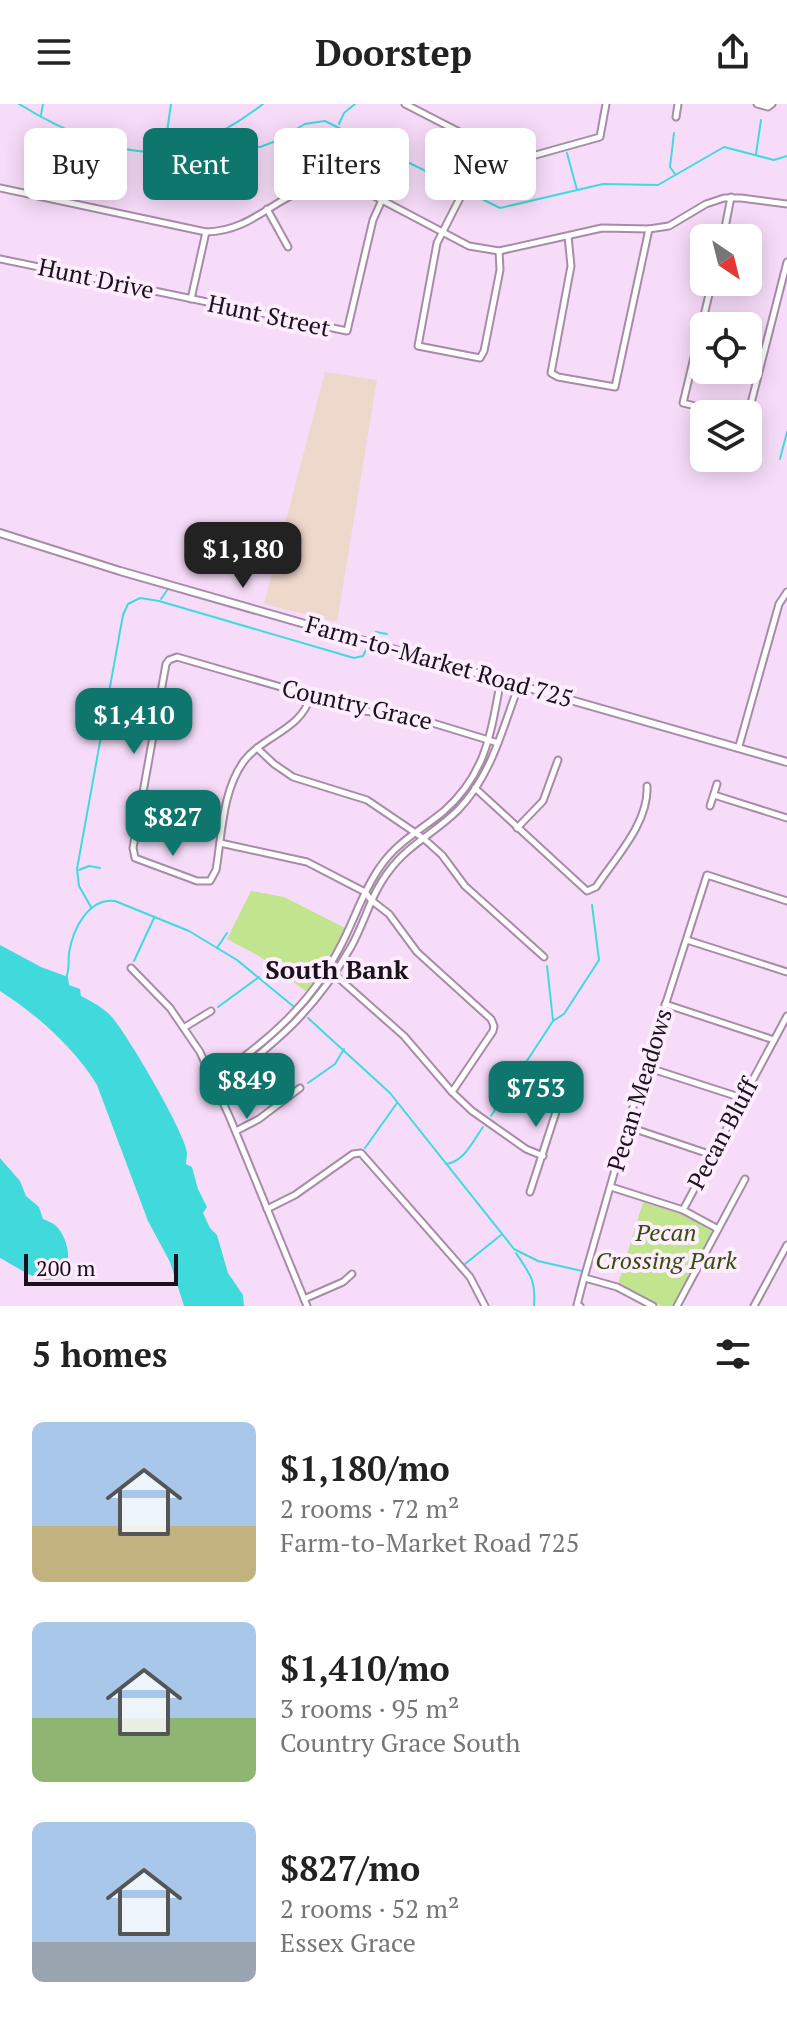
<!DOCTYPE html>
<meta charset="utf-8">
<style>
:root{--surface:#fff;--page:#f2f2f2;--text:#222;--muted:#767676;--accent:#0f766e}
body{margin:0;font-family:"PT Serif",serif;background:var(--page);color:var(--text);height:100vh;display:flex;flex-direction:column;font-size:30px;white-space:nowrap}
*{box-sizing:border-box;margin:0}
p{font-size:26px;color:var(--muted)}
.icon{flex:none;width:44px;height:44px;fill:none;stroke:currentColor;stroke-width:2;stroke-linecap:round;stroke-linejoin:round}
.map{position:relative;height:1202px;overflow:hidden}
.drawer{display:flex;flex-direction:column;background:var(--surface);flex:1}
.drawer>*{flex:none}
.hud{position:absolute;left:24px;top:24px;width:740px;height:72px;display:flex;gap:16px}
.needle{width:52px;rotate:145deg}
.tools{position:absolute;left:690px;top:120px;display:grid;gap:16px}
.tools a{display:grid;place-items:center;width:72px;height:72px;border-radius:12px;background:var(--surface);box-shadow:0 4px 20px #0003;font-size:40px}
.scale{position:absolute;left:24px;bottom:20px;width:154px;box-sizing:border-box;padding-left:8px;border:4px solid #1b111b;border-top:0;font-size:22px;line-height:28px;white-space:nowrap;color:#1b111b;-webkit-text-stroke:6px #feedff;paint-order:stroke}
.price{position:absolute;translate:-50% -68px;padding:0 18px;border-radius:16px;background:var(--accent);color:#fff;font-size:26px;line-height:52px;filter:drop-shadow(0 2px 4px #0008)}
.price::after{content:'';position:absolute;left:50%;top:48px;width:24px;height:18px;margin-left:-12px;background:inherit;clip-path:polygon(0 0,100% 0,50% 100%)}
.price.active{background:#222;color:#fff}
ul{padding:0;list-style:none}
li{display:flex;align-items:center;gap:24px;height:200px;padding:0 32px}
li span{display:grid;place-items:center;flex:none;width:224px;height:160px;border-radius:12px;color:#555}
li>.icon{margin-inline-start:auto}
span .icon{width:96px;height:96px;fill:#fffc;stroke-width:1}
li b{font-size:34px}
h2{display:flex;justify-content:space-between;align-items:center;height:96px;padding:0 32px;font-size:34px}
.pill{padding:0 28px;border-radius:12px;background:var(--surface);box-shadow:0 4px 20px #0003;font-size:28px;line-height:72px}
.pill.active{background:var(--accent);color:#fff}
header{display:flex;justify-content:space-between;align-items:center;height:104px;padding:0 32px;background:var(--surface);font-size:36px;font-weight:800}
.map>svg:first-child{display:block}
.commercial{fill:#eed7cb}
.green{fill:#c1e48f}
.water{fill:#41dadc}
.lines{fill:none;stroke-linecap:round;stroke-linejoin:round}
.stream{stroke:#41dadc;stroke-width:2}
.street-casing{stroke:#a68ca7;stroke-width:9}
.secondary-casing{stroke:#a68ca7;stroke-width:10}
.street{stroke:#fff;stroke-width:5}
.secondary{stroke:#fff;stroke-width:6}
.labels{text-anchor:middle;stroke-width:8;stroke-linejoin:round;paint-order:stroke}
.street-label{font-size:24px;fill:#1b111b;stroke:#feedff}
.park-label{font-size:24px;font-style:italic;fill:#364c0a;stroke:#feedff}
.neighbourhood-label{font-size:26px;font-weight:bold;fill:#1b111b;stroke:#feedff}
</style>
<header><svg class="icon" aria-label="menu" viewBox="0 0 24 24"><path d="M4 6h16M4 12h16M4 18h16"/></svg>Doorstep<svg class="icon" aria-label="share" viewBox="0 0 24 24"><path d="M12 15V3M7 8l5-5 5 5M5 13v7h14v-7"/></svg></header>
<div class="map">
<svg width="787" height="1202" viewBox="0 0 787 1202">
<rect width="100%" height="100%" fill="#f7dcf9"/>
<path class="commercial" d="M325,268L377,276L337,518L264,500Z"/>
<g class="green">
<path d="M251,787L284,793L345,824L333,849L307,888L259,852L227,835Z"/>
<path d="M643,1098L688,1112L712,1127L673,1202H662L618,1180Z"/>
</g>
<g class="water">
<path d="M0,841L41,863L68,873L69,881L80,885L81,892C91,897 102,903 111,912C126,928 186,1030 187,1049C187,1053 186,1056 186,1060L192,1063L198,1085L207,1103L203,1109L210,1124L217,1131L228,1169L243,1191L244,1202H184L170,1158L148,1117L97,981C74,943 37,911 0,887Z"/>
<path d="M0,1054L20,1077L26,1092L39,1103L43,1115C47,1117 51,1118 55,1121C71,1135 77,1176 47,1176C32,1175 14,1161 0,1154Z"/>
</g>
<g class="lines">
<g class="stream">
<path d="M19,0C64,28 125,55 179,47"/>
<path d="M41,11L43,0"/>
<path d="M339,20L344,9L355,0"/>
<path d="M294,28L312,74"/>
<path d="M674,29L670,63L675,70"/>
<path d="M185,45C214,33 239,19 263,0"/>
<path d="M182,47L206,43H260L276,37L305,20L325,17L500,104L603,80L658,81L724,43L774,56L787,52"/>
<path d="M164,49L171,0"/>
<path d="M567,49L577,86"/>
<path d="M756,50L761,16"/>
<path d="M780,355L787,328"/>
<path d="M161,495L168,485"/>
<path d="M370,533L376,528L387,530"/>
<path d="M79,766L89,762L100,764"/>
<path d="M91,803L79,782L77,765L123,511L128,500L140,494L159,497L354,554L363,552L367,544"/>
<path d="M217,844L227,829"/>
<path d="M134,857L154,814"/>
<path d="M547,862L553,916"/>
<path d="M66,874C70,865 68,858 69,849C73,825 88,794 115,797L189,827L237,856L293,902"/>
<path d="M218,903L259,873"/>
<path d="M308,914L390,989L514,1145L538,1157L582,1167"/>
<path d="M308,979L335,960L344,945"/>
<path d="M491,1012L553,917L564,910L599,856L592,801"/>
<path d="M365,1044L397,999"/>
<path d="M446,1060C464,1058 473,1037 483,1023"/>
<path d="M516,1149C530,1170 536,1176 534,1202"/>
<path d="M465,1160L501,1131"/>
</g>
<defs>
<g id="street">
<path d="M405,0L508,53L532,52L600,33L606,0"/>
<path d="M757,0L768,3L772,0"/>
<path d="M676,13L678,0"/>
<path d="M486,43L437,139L418,242L480,254L484,247L500,166L499,147"/>
<path d="M0,84L206,128C268,127 287,65 359,84L469,142L499,147L602,124L649,125L669,122L706,100L724,94H741L787,100"/>
<path d="M267,105L288,143"/>
<path d="M568,132L571,162L551,269L558,273L615,283L649,125"/>
<path d="M723,134L731,93"/>
<path d="M0,155L347,227L373,116L382,96"/>
<path d="M712,178L683,299L727,310"/>
<path d="M191,195L206,128"/>
<path d="M748,311L787,158"/>
<path d="M501,575C491,627 487,669 444,707C421,726 397,738 380,763C362,788 354,818 339,845C311,900 267,938 217,972L215,980H222C278,937 315,906 351,843C365,818 371,790 389,767C408,741 436,728 458,706C492,671 502,625 519,581"/>
<path d="M310,593C302,625 263,632 244,657C222,687 222,731 216,766L210,777H197L135,754L133,744L166,560L169,556L177,553L364,607L413,613L498,639"/>
<path d="M739,642L779,500L787,488"/>
<path d="M257,644L274,660L293,673L367,696L423,734L442,751L465,782L544,853"/>
<path d="M475,684L587,787L596,783C615,754 649,719 647,682"/>
<path d="M714,691L787,714"/>
<path d="M710,702L717,680"/>
<path d="M517,724L543,697L558,656"/>
<path d="M220,739L307,758L365,788L371,796L389,810L417,848L491,915L494,922L493,927L452,988"/>
<path d="M687,836L787,868"/>
<path d="M131,864L170,904L200,948L230,1014L307,1202"/>
<path d="M334,870L404,932L452,988L472,1007L526,1045L543,1052"/>
<path d="M665,900L774,936"/>
<path d="M185,923L211,907"/>
<path d="M646,963L742,994"/>
<path d="M629,1023L712,1051"/>
<path d="M236,1027L259,1015L300,984"/>
<path d="M611,1083L683,1106L718,1125"/>
<path d="M530,1088L556,1008L571,975"/>
<path d="M267,1105L295,1091L353,1050L361,1049L470,1173L485,1202"/>
<path d="M683,1106L787,912"/>
<path d="M585,1174L617,1183L653,1202"/>
<path d="M304,1195L343,1178L352,1170"/>
<path d="M580,1202L577,1201L584,1174L637,989L707,771L787,797"/>
<path d="M677,1202L745,1075"/>
<path d="M754,1202L787,1141"/>
</g>
<path id="secondary" d="M0,429L120,467L787,658"/>
</defs>
<use href="#street" class="street-casing"/>
<use href="#secondary" class="secondary-casing"/>
<use href="#street" class="street"/>
<use href="#secondary" class="secondary"/>
</g>
<g class="labels">
<g class="street-label">
<text transform="translate(96 175) rotate(12)" y="8">Hunt Drive</text>
<text transform="translate(269 212) rotate(12)" y="8">Hunt Street</text>
<text transform="translate(439 558) rotate(16)" y="8">Farm-to-Market Road 725</text>
<text transform="translate(357 601) rotate(13)" y="8">Country Grace</text>
<text transform="translate(640 986) rotate(-73)" y="8">Pecan Meadows</text>
<text transform="translate(723 1030) rotate(-62)" y="8">Pecan Bluff</text>
</g>
<g class="park-label">
<text x="666" y="1137">Pecan<tspan x="666" dy="28">Crossing Park</tspan></text>
</g>
<g class="neighbourhood-label">
<text x="337" y="875">South Bank</text>
</g>
</g>
</svg>
<div class="tools">
<a><svg class="needle" viewBox="-14 -14 28 28"><path d="M0-13l5 13h-10z" fill="#e53935"/><path d="M0 13l5-13h-10z" fill="#767676"/></svg></a>
<a><svg class="icon" aria-label="locate" viewBox="0 0 24 24"><circle cx="12" cy="12" r="6"/><path d="M12 2v4M12 18v4M2 12h4M18 12h4"/></svg></a>
<a><svg class="icon" aria-label="layers" viewBox="0 0 24 24"><path d="M12 4l9 5-9 5-9-5zM3 14l9 5 9-5"/></svg></a>
</div>
<div class="scale">200 m</div>
<b class="price active" style="left:243px;top:486px">$1,180</b>
<b class="price" style="left:134px;top:652px">$1,410</b>
<b class="price" style="left:173px;top:754px">$827</b>
<b class="price" style="left:247px;top:1017px">$849</b>
<b class="price" style="left:536px;top:1025px">$753</b>
<div class="hud">
<a class="pill">Buy</a>
<a class="pill active">Rent</a>
<a class="pill">Filters</a>
<a class="pill">New</a>
</div>
</div>
<section class="drawer">
<h2>5 homes<svg class="icon" aria-label="filters" viewBox="0 0 24 24"><path d="M4 7h16M4 17h16"/><circle cx="9" cy="7" r="2"/><circle cx="15" cy="17" r="2"/></svg></h2>
<ul>
<li><span style="background:linear-gradient(#a9c7e8 65%,#c2b280 0)"><svg class="icon" aria-label="home" viewBox="0 0 24 24"><path d="M3 11l9-7 9 7M6 9v11h12V9"/></svg></span><div><b>$1,180/mo</b><p>2 rooms · 72 m²</p><p>Farm-to-Market Road 725</p></div></li>
<li><span style="background:linear-gradient(#a9c7e8 60%,#8fb573 0)"><svg class="icon" aria-label="home" viewBox="0 0 24 24"><path d="M3 11l9-7 9 7M6 9v11h12V9"/></svg></span><div><b>$1,410/mo</b><p>3 rooms · 95 m²</p><p>Country Grace South</p></div></li>
<li><span style="background:linear-gradient(#a9c7e8 75%,#9aa5b1 0)"><svg class="icon" aria-label="home" viewBox="0 0 24 24"><path d="M3 11l9-7 9 7M6 9v11h12V9"/></svg></span><div><b>$827/mo</b><p>2 rooms · 52 m²</p><p>Essex Grace</p></div></li>
</ul>
</section>
